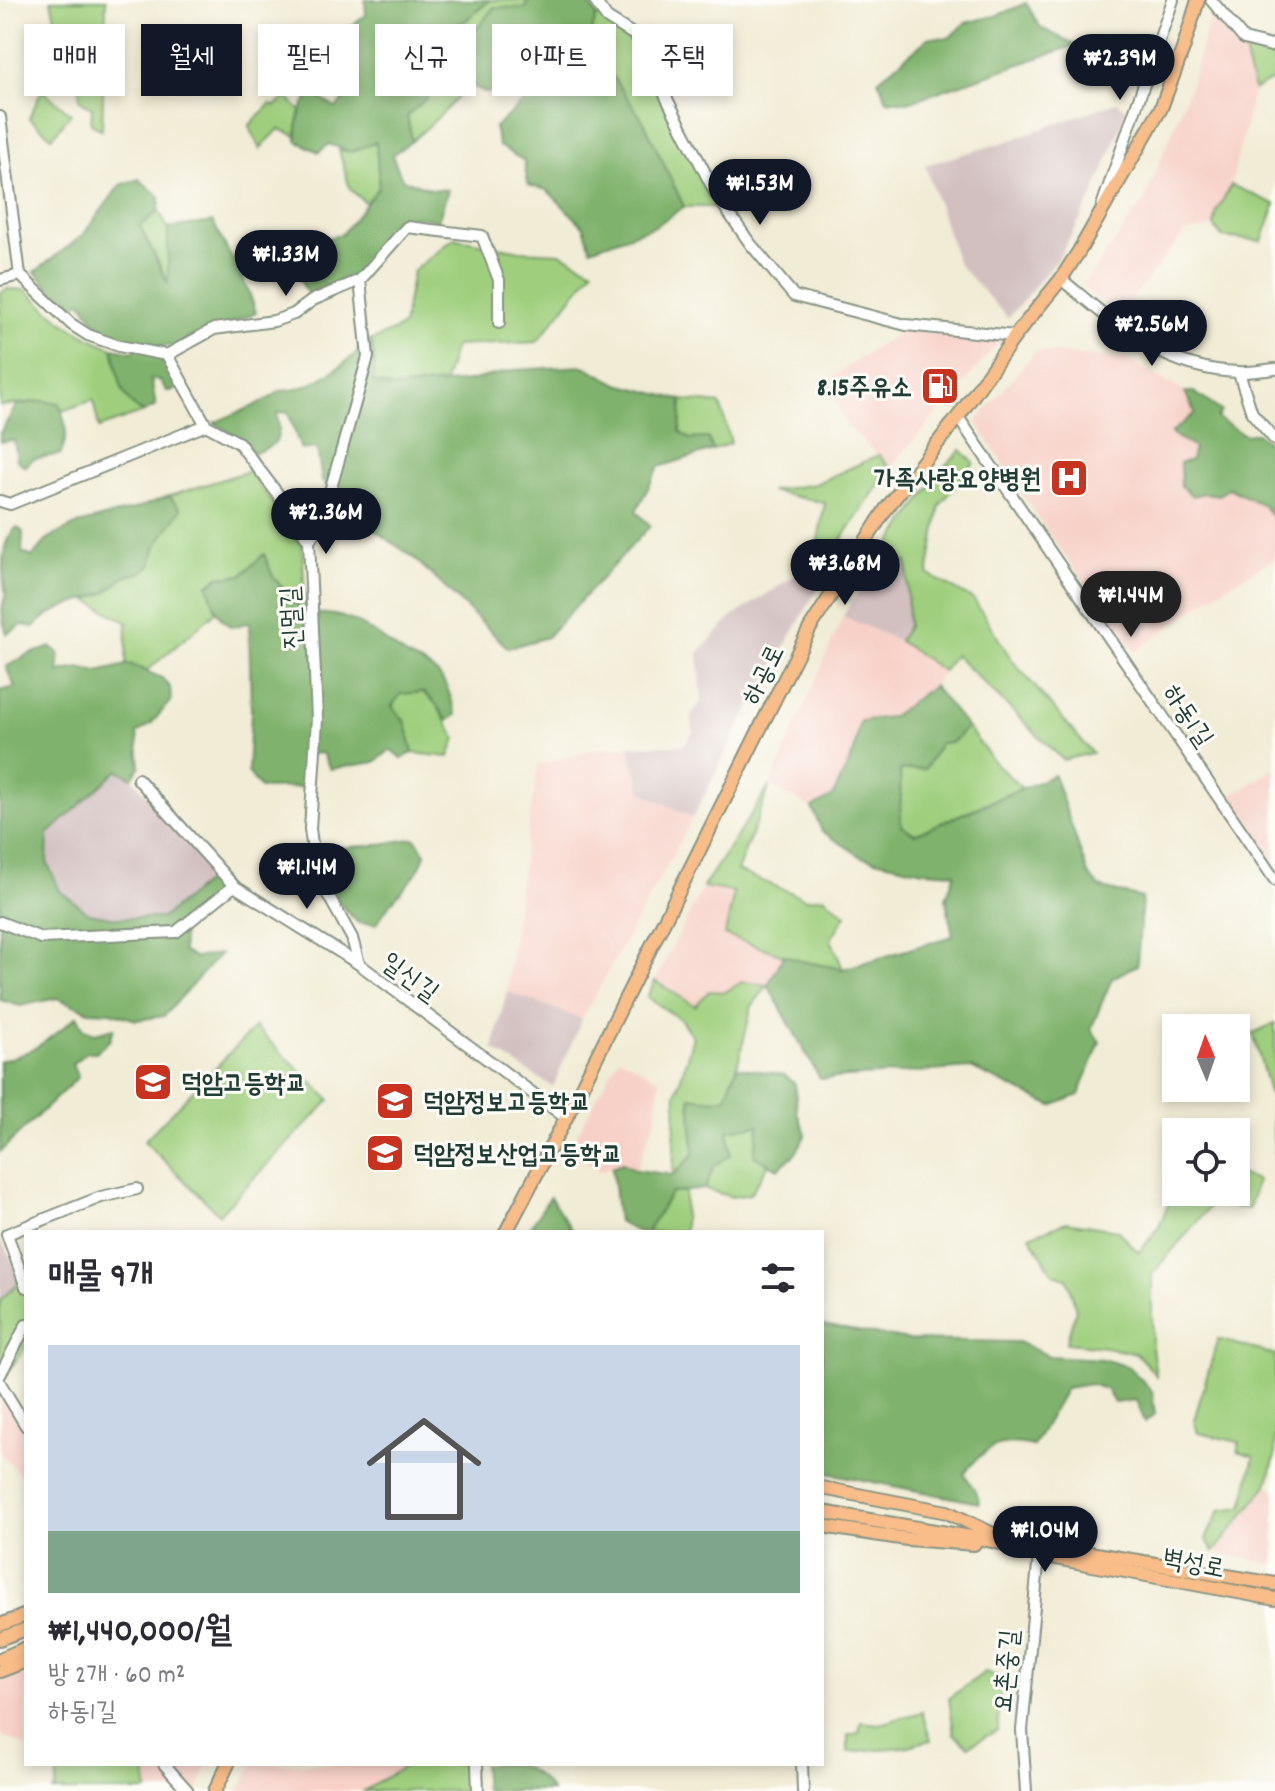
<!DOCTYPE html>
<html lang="ko">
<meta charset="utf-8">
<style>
:root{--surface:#fff;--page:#f2f2f3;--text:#2b2b33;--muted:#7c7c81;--line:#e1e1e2;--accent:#111827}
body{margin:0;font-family:Dekko,"Poor Story",sans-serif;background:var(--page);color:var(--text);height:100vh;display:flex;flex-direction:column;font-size:30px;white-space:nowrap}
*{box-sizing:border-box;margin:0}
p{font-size:26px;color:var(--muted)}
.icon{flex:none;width:44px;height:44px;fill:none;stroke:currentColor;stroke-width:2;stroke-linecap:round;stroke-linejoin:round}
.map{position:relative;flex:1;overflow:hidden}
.sheet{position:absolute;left:24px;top:1230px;width:800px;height:536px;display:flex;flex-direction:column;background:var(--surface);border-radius:0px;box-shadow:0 4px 12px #0003}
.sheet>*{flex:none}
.hud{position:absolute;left:24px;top:24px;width:800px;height:72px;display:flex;gap:16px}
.needle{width:52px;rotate:358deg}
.controls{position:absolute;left:1162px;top:1014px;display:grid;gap:16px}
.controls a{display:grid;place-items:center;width:88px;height:88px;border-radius:0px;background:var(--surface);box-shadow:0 4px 12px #0003;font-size:40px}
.price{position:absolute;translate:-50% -68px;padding:0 18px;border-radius:28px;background:var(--accent);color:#fff;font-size:26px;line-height:52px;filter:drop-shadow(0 2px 4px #0008)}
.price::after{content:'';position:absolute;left:50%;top:48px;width:24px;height:18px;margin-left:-12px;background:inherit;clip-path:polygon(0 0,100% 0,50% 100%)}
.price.current{background:#222;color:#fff}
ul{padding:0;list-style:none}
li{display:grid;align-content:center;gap:16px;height:424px;padding:0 24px}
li+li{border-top:2px solid var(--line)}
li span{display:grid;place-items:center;height:248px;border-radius:0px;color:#555}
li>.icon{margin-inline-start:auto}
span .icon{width:144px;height:144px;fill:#fffc;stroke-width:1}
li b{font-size:34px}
h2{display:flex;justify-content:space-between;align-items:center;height:96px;padding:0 24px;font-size:34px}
.pill{padding:0 28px;border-radius:0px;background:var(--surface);box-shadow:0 4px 12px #0003;font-size:28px;line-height:72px}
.pill.current{background:var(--accent);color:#fff}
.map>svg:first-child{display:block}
.built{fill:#f7d1c8}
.industrial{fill:#d2bfc0}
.green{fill:#9fcf7d;stroke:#5f8658;stroke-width:2}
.forest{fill:#7fb26c;stroke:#4f7850;stroke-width:2}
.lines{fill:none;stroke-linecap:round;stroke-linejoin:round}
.minor-casing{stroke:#889484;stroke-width:14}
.major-casing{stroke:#889484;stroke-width:16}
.minor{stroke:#fff;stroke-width:10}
.major{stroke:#f8bd89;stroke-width:12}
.labels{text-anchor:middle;stroke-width:6;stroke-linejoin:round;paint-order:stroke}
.poi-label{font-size:26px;font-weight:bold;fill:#1f3d34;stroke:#fdfcf7;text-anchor:start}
.street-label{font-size:26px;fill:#1f3d34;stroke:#fdfcf7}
</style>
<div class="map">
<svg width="1275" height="1791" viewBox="0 0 1275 1791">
<rect width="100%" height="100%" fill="#fdfcf7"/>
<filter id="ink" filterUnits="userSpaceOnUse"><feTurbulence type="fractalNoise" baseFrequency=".0125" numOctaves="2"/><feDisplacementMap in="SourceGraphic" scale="16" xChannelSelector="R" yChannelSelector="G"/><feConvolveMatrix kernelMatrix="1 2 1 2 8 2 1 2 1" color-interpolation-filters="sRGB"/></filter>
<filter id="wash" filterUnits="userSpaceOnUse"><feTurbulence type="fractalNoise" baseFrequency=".006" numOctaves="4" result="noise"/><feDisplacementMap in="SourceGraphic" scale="32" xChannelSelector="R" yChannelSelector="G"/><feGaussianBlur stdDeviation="1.8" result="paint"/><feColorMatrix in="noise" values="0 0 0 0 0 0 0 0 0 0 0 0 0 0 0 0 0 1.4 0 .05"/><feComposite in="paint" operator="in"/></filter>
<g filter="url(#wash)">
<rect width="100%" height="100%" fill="#f1ecd5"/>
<g class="built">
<path d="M1211,14L1246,48V61L1254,90L1231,185L1217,211L1214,226L1185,233L1117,317L1082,286L1144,202L1190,86Z"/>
<path d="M904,329L1001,340L890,468L846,424L825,382Z"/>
<path d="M1036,351L1126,359L1185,392L1196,413L1194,448L1191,461L1192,496L1204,493L1219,495L1229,488L1263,505L1272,516H1275V558L1219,591L1135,652L1043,526L976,422Z"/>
<path d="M843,616L899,641L943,671L933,686L891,717L860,721L854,752L833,796L812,808L770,786Z"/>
<path d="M628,746L642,792L693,818L582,1019L507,991L523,858L538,765L586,751Z"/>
<path d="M1275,769V867L1231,796Z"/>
<path d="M703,887L734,891L725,935L784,955L768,985L742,982L725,992L709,991L695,1006L655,981Z"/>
<path d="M619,1057L660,1080L656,1118L636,1170L623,1163L600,1171L568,1151Z"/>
<path d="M0,1391L26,1417V1473L20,1475L0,1453Z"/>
<path d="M1267,1485L1275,1488V1565L1214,1552Z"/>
<path d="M26,1671V1747L0,1734V1681Z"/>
<path d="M147,1764H208L197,1791H147Z"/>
<path d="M253,1764H408L364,1791H238Z"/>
</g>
<g class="industrial">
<path d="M1117,102L1127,110L1095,192L1059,257L1008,318L958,264L925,165L1005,142Z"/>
<path d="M907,562L908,626L899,641L843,616L877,563Z"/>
<path d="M814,563L826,574L740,725L693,818L642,792L628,746L684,745L693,732L691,715L702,701L698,653L732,617Z"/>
<path d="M119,770L132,778L223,884L210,879L162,918H117L89,913L60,891L47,862L48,834Z"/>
<path d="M507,991L582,1019L553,1087L493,1049Z"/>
<path d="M1,1241L24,1281L0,1300V1242Z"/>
</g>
<g class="green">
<path d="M51,0H106L102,130L91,124L92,108L80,100L73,25L56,23Z"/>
<path d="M490,0H527L526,8L454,77L469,84L445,111L412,141L407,116L427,97L421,91L445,68L421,54L434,31L465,21Z"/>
<path d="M597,15L634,42L715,207H684L644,122L588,42Z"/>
<path d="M1246,48L1275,59V79L1254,90L1246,61Z"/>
<path d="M42,90L71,114L52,137L29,118Z"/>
<path d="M287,97L301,111L297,126V136L279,129L260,149L249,126L270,104L275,106Z"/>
<path d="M376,141L379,187L366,203L350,189L339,150L351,152Z"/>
<path d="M1231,185L1275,204L1262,241L1222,237L1214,226L1217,211Z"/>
<path d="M159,211L168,228L170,286L140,226Z"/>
<path d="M454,238L520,251L560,253L593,270L537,342L455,346L444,383L393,388L373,382L371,341L403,326L413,271Z"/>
<path d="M7,289L26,290C56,318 74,333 113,348C119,372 118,402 144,412L99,428L93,400L62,411L59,403L41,401L0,406V293Z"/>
<path d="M682,400L720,404L731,443L713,450L708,438L690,439L680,432Z"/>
<path d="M961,450L974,463L940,505L928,574L974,600L1012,660L1092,753L1063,760L955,655L943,671L899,641L908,626L907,562L877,563L943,468Z"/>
<path d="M879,455L890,468L838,545L826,574L814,563L825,503L770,491L815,484Z"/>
<path d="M249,471L302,544L306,614L273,577L264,555L242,575L219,577L208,584L216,612L148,670L126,665L127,622L87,600L105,593L124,577L142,572L151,565L155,548L180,509L169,496Z"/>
<path d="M423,692L435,703L456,738L449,757L413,753L406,723L392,706L400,694Z"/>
<path d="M967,727L995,763L1022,788L915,834L901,825L900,770L925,769L940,743L953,742Z"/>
<path d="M770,786L737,871L807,899L824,897L846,915L831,939L843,969L801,961L725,935L734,892L703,887Z"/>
<path d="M655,981L695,1006L709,991L725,992L742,982L768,985L752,1006L737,1067L726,1097L715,1100L690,1098L695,1154L673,1175L676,1094L693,1037L680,1019L647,997Z"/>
<path d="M1275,1023V1155L1271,1099L1253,1033Z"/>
<path d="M255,1027L330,1100L219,1214L144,1141Z"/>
<path d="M760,1125L754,1156L769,1164L750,1194L732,1197L705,1189L727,1130Z"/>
<path d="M1236,1173L1257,1180L1249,1209L1211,1205L1152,1274V1348L1156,1375L1137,1354L1105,1347L1066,1343L1076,1309L1067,1278L1053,1274L1030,1236L1066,1222L1117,1230L1139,1253L1158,1228L1169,1203L1199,1199L1206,1192H1236Z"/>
<path d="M685,1191L684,1232H647L670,1193Z"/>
<path d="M26,1276V1346L4,1379L0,1375V1300Z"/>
<path d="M1218,1339L1275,1355V1456L1267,1485L1214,1552L1206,1539L1220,1510L1243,1507L1254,1456L1238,1451L1239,1442L1198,1433L1194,1420Z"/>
<path d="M985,1672L1001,1678L998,1730L968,1746L954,1734L949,1698Z"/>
<path d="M922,1712L931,1740L904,1747L848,1752V1735L859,1733L861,1722L879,1724Z"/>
<path d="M59,1764H147V1791H51L55,1790Z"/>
<path d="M408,1764H470L471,1791H364Z"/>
</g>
<g class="forest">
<path d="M365,0H490L465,21L434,31L422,54L445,68L421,91L428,97L407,116L412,141L392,155L402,179L431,189L448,190L438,221L416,216L400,221L368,262L354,274L308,295L286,251L342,234L379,187L376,142L351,152L329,144L319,152L297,141C296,123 300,107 312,93L336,108L360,81L342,41L348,28L366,15Z"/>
<path d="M527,0H586L597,15L588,42L539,47L536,83L486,93L453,76L476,30L494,7L526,8Z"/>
<path d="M1026,3L1041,28L1076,45L908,102L887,100L878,80L930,37L949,38L965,23L999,15Z"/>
<path d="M593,48L644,122L684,207L655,226L591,249L584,227L547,190L528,185L524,161L499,146L494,128L543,85Z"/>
<path d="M139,179L160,197L159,211L140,226L168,284V228L213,222L249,292L256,313L176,346H158L177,387L173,391H167L160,381L151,379L156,406L144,412C118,402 119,372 113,348L135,352L137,342C106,333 97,330 82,301L67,309L35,272L83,235L120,185Z"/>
<path d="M360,340L371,341L375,362L373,382L393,388L469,381L514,370L584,366L618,384L682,400L680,432L690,439L708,438L713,450L659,467L636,511L650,526L547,637L508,648L413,557L370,527L322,481L317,448L301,450L288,412L277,413C281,439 280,445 253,453L246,442L214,423C236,412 261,406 280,391C308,391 335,371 357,353Z"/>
<path d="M1185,392H1194L1221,411L1217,418L1245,435L1257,433L1272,445L1275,459V516H1272L1263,505L1229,488L1219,495L1204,493L1192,496L1181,486L1180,463L1191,460L1194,448L1171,433L1195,413Z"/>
<path d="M41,401L59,403C66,422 69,434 61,454L33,459L25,467L17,460L14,440L0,442V433L17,405Z"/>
<path d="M169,496L181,509L155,548L151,565L142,572L124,577L105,593L69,605L48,615L34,627L22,625L7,634C2,619 0,608 6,595C1,572 0,541 17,527L23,532L22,552L32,557L49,538L78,524L138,508Z"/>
<path d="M264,554L273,577L306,614C354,610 370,632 407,656C415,661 426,664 434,671C448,682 451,699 456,715L447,721L435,703L423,692L401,694L392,706L406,723L413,753L402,758L390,750L375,762L330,769L322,753L307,754L308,787L260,788L248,772L251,712L249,622L232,627C216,619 213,601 208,585L219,577L242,575Z"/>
<path d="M52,647L59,653V672L78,668L98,672L130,664L162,678L170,687L171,701L150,725L137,733L140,766L132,778L118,770L48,834L47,862L60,891L89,913L117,918H162L210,879L223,884L215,895L182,921L183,952L195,958L220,954L164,1016L136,1020L111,1012L89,1011L57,998L20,1006L0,1000V691L15,687L6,667L29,654Z"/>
<path d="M933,686L967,727L953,742L940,743L925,769L900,770L901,825L915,834L1054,775L1088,874L1099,887L1142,898L1137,965L1112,978L1091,1029L1100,1042L1079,1095L1052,1106L971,1068L820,1079L768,985L784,955L801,961L843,969L953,936L946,898L955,873L923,871L862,857L822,831L812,808L833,796L854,752L860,721L891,717Z"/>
<path d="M415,838L425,853C418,883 389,897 377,924L358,923L341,905L321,866L326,849L375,845Z"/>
<path d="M77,1016L84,1029L95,1033L114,1028L110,1040L96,1052H87L72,1064L78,1077L0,1152V1061C37,1052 48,1039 77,1016Z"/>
<path d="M737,1067L784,1075L795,1084L797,1112L806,1134L796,1153L778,1169L754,1156L759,1125L728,1130L731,1155L714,1166L705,1189L671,1193L647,1232H638L618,1222L612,1167L623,1163L636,1170L673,1175L694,1154L690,1097L715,1100L726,1097Z"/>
<path d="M550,1197L573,1232H527Z"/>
<path d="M822,1325L909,1340L1018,1342L1049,1356L1102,1359L1129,1367L1152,1391L1155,1414L1145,1422L1136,1400L1114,1403L1106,1389L1090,1384L1066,1388L1033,1446C997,1438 987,1447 964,1473L978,1496L979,1503L822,1472Z"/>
<path d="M483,1764C518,1764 529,1762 552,1791H485Z"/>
</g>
</g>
<g filter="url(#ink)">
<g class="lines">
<defs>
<g id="minor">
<path d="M594,0L607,18L639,38L667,99L717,196L749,242L794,296L906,325L1015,336"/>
<path d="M1211,0L1244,39L1271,46L1275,43"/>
<path d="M0,117L20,275L71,324L88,335L119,346L167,355L206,425"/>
<path d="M1102,206L1173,0"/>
<path d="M1061,279C1117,325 1161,369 1238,372C1250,373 1263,370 1275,369"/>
<path d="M0,280L20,275"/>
<path d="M167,355L214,329L274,321L294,314L313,300L360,280"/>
<path d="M1239,373L1252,413L1275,440"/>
<path d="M958,417L1275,880"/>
<path d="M0,501L10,504L206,425L239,443L277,493L309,541L317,719L310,829L316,873L352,938L359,964"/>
<path d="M309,541L321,523L368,357L360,280L407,227L482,236L499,280V323"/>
<path d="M138,779L234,886"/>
<path d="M0,922L41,938L176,932L234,886L359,964L566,1118"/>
<path d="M26,1287L7,1234L101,1197L137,1189"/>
<path d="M0,1375L26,1325"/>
<path d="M0,1383L26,1426"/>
<path d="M164,1764L188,1791"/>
<path d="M477,1764L478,1791"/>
<path d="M802,1764L803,1791"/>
<path d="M1026,1791L1022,1730L1039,1555"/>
</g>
<g id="major">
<path d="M506,1232L566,1118L810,628L886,509L958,417L1015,336L1061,279L1079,251L1161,108L1183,49L1198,0"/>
<path d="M822,1488L947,1512L1001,1538"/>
<path d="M822,1512L977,1538L1024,1548L1039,1555L1275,1599"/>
<path d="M822,1526L907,1539L974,1544"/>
<path d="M1018,1541L1275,1584"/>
<path d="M0,1625L26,1615"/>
<path d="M0,1639L26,1629"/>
<path d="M0,1659L26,1648"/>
<path d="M0,1671L26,1661"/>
<path d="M215,1791L228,1764"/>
</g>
</defs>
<use href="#minor" class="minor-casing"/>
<use href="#major" class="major-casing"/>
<use href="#minor" class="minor"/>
<use href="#major" class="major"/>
</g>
</g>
<defs>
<symbol id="fuel-square" viewBox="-11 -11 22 22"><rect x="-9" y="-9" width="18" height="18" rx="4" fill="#c8321e" stroke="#fdfcf7"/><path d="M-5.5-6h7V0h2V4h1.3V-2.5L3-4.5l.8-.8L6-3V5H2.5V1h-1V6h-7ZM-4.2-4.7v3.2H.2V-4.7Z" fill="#fff"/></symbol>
<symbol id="hospital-square" viewBox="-11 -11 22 22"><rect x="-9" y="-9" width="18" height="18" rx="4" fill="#c8321e" stroke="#fdfcf7"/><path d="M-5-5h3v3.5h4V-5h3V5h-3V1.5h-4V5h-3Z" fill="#fff"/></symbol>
<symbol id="school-square" viewBox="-11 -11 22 22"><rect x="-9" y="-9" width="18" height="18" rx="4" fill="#c8321e" stroke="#fdfcf7"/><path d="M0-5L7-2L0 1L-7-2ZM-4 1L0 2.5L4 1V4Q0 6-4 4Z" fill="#fff"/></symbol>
</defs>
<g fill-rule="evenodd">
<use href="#fuel-square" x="918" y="364" width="44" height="44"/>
<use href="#hospital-square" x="1047" y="456" width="44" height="44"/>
<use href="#school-square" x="131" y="1060" width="44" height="44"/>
<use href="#school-square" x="373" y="1079" width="44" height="44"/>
<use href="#school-square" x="363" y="1131" width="44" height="44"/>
</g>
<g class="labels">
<g class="poi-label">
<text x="912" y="395" text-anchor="end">8.15주유소</text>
<text x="1041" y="487" text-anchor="end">가족사랑요양병원</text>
<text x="181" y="1091">덕암고등학교</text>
<text x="423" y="1110">덕암정보고등학교</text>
<text x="413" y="1162">덕암정보산업고등학교</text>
</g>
<g class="street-label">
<text transform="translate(290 618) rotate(-93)" y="9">진멀길</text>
<text transform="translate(762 674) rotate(-64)" y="9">하공로</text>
<text transform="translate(1189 715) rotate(56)" y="9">하동1길</text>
<text transform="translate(411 976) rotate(36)" y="9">일신길</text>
<text transform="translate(1194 1562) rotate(11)" y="9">벽성로</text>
<text transform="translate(1005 1671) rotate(-85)" y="9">요촌중길</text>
</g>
</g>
</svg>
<div class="controls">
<a><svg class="needle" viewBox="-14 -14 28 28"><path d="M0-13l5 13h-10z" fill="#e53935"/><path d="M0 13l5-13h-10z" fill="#7c7c81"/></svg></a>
<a><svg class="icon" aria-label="locate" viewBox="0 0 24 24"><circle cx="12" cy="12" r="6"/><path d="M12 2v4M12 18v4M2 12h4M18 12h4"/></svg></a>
</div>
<b class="price" style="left:1120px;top:102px">₩2.39M</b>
<b class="price" style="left:760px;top:227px">₩1.53M</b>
<b class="price" style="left:286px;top:298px">₩1.33M</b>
<b class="price" style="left:1152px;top:368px">₩2.56M</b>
<b class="price" style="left:326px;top:556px">₩2.36M</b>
<b class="price" style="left:845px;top:607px">₩3.68M</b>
<b class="price current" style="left:1131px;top:639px">₩1.44M</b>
<b class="price" style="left:307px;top:911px">₩1.14M</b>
<b class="price" style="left:1045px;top:1574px">₩1.04M</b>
<div class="hud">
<a class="pill">매매</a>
<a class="pill current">월세</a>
<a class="pill">필터</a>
<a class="pill">신규</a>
<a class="pill">아파트</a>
<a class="pill">주택</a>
</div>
<section class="sheet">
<h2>매물 9개<svg class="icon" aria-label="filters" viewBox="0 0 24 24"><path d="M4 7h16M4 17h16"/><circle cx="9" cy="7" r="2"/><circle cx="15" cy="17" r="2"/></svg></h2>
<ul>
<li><span style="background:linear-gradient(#c9d6e8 75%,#7fa58c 0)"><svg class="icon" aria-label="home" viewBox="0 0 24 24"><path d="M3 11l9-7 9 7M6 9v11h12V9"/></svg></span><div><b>₩1,440,000/월</b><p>방 2개 · 60 m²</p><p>하동1길</p></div></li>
</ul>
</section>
</div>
